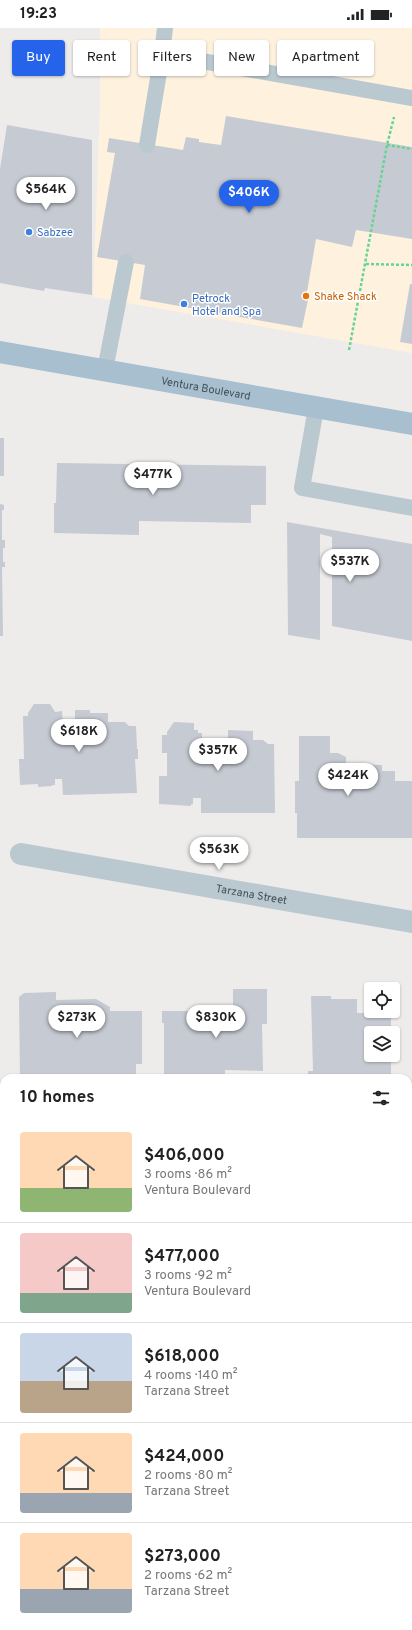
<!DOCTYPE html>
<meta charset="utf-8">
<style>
:root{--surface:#fff;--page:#f2f2f2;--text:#222;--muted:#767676;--line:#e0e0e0;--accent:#2563eb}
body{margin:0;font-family:Overpass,sans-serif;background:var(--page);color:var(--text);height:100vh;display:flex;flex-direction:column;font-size:15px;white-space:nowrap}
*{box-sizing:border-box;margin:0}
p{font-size:13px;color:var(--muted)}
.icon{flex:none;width:22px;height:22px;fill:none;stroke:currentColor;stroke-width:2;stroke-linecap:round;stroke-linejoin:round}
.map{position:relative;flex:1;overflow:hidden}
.panel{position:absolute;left:0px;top:1046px;width:412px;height:556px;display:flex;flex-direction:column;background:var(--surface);border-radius:12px 12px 0 0;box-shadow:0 1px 3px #0004}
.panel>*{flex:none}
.guide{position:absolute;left:12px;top:12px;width:388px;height:36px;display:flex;gap:8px}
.controls{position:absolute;left:364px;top:954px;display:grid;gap:8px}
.controls a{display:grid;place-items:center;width:36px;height:36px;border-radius:4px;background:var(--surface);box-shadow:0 1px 3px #0004;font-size:20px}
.price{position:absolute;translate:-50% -34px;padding:0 9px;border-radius:14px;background:#fff;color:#222;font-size:13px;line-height:26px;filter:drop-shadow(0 1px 2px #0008)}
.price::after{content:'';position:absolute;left:50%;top:24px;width:12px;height:9px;margin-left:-6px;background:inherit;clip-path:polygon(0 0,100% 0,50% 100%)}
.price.selected{background:var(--accent);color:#fff}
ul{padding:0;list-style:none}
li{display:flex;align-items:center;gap:12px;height:100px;padding:0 20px}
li+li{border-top:1px solid var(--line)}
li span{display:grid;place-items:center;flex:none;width:112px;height:80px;border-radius:4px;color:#555}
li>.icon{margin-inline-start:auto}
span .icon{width:48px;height:48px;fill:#fffc;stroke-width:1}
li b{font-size:17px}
h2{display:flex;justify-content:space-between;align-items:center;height:48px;padding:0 20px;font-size:17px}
.pill{padding:0 14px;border-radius:4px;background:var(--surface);box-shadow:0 1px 3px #0004;font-size:14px;line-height:36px}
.pill.selected{background:var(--accent);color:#fff}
.status{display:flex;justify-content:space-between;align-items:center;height:28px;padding:0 20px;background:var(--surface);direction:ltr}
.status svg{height:11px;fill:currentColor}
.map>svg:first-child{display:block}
.commercial{fill:#fef2df}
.building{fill:#c6cad2}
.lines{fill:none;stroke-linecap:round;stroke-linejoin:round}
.path{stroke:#67d493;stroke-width:2.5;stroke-dasharray:3 2;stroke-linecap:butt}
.service{stroke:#bac8d0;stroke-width:16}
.minor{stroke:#bac8d0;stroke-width:22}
.primary{stroke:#a7bfce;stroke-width:22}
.shop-dot{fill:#3f7fe0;stroke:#fff;stroke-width:1.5}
.food-dot{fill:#e8710a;stroke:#fff;stroke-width:1.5}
.labels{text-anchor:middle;stroke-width:3;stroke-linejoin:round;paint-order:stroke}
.shop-label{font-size:11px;fill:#366cbe;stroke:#fff;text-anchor:start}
.food-label{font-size:11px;fill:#c56008;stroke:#fff;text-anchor:start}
.street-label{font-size:11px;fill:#42515a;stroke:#fff}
</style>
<div class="status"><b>19:23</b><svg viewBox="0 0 49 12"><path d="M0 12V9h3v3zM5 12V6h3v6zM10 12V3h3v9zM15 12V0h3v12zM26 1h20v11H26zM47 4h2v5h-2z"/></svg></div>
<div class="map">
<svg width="412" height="1602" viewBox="0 0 412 1602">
<rect width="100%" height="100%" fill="#eeebeb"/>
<path class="commercial" d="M100,0H412V325L93,269L100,78Z"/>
<g class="building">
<path d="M226,88L412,119V211L356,202L352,219L316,211L307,264L309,267L302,300L140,271L145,237L97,229L115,125L107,124L109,110L183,122L186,109L199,111V114L221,117Z"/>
<path d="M7,97L92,112V267L45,260L44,263L0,255V141Z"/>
<path d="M410,256H412V316L400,314Z"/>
<rect x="0" y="410" width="4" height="38"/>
<path d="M57,435L266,438V477H251V495L139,493V507L54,505V475H56Z"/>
<path d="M0,476L4,477V482H2V512H5V520H3V534H5V539H2L3,608H0Z"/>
<path d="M287,494L412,516V613L332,598V509L320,506V612L288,607Z"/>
<path d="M34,676H50L55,684L62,683L63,695L75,694V682H90V685H108V694H125L129,698H136L137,721H138V731H135L137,765L63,767L62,751H55V757H52V758L38,759V756L20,757L19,731H24L23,688H28V685Z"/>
<path d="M174,694L194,695V702H198V705H202V712L216,713V716H228V702L253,703V712H263L268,716H274L275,785H201V770H193V776H191V778L159,776V748H167V725H162V707H167V704Z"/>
<path d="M299,708H330V725H338L346,729V736L382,737V743H395V753H412V810H297V785H295V753H299Z"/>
<path d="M233,961H267V996H262L263,1043L225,1042V1050H164V995H162V983H207V990H233Z"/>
<path d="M56,964V972L96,971L110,979V983H142V1036H136V1050H20L19,969L24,965Z"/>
<path d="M311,968H331V971H357V985H391V1005H371V1027H391V1050H308V1043H313Z"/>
<path d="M0,1429L4,1430V1464L0,1463Z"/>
<path d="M408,1550L412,1552V1602H375L376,1598H408Z"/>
<path d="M157,1598H199L198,1602H156Z"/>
</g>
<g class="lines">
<g class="path">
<path d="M387,117L412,121"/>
<path d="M366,236L412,237"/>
<path d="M349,322L387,117L394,89"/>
</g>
<g class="service">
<path d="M162,26L412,70"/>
<path d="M147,117L162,26L165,0"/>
<path d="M105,342L126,234"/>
<path d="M316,380L302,460L412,480"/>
</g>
<g class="minor">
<path id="s1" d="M21,826L412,894"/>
<path d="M408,1477L412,1478"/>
</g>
<path class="primary" id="s2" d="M0,324L412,396"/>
</g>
<g class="shop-dot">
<circle cx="29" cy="204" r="4"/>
<circle cx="184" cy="276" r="4"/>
</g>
<circle class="food-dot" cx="306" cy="268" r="4"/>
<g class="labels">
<g class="shop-label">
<text x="37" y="208">Sabzee</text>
<text x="192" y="274">Petrock<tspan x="192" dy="13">Hotel and Spa</tspan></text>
</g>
<g class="food-label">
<text x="314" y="272">Shake Shack</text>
</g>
<g class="street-label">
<text dy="4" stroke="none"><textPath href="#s2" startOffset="209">Ventura Boulevard</textPath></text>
<text dy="4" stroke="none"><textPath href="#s1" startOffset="234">Tarzana Street</textPath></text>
</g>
</g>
</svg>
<div class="controls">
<a><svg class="icon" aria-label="locate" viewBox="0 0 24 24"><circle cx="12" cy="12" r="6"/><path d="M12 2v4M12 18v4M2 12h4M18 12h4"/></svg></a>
<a><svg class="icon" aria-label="layers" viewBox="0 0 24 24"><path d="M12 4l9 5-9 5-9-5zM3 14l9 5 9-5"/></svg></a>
</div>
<b class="price" style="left:46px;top:183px">$564K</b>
<b class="price selected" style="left:249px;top:186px">$406K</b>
<b class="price" style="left:153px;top:468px">$477K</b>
<b class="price" style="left:350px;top:555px">$537K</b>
<b class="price" style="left:79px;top:725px">$618K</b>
<b class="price" style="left:218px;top:744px">$357K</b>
<b class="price" style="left:348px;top:769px">$424K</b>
<b class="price" style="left:219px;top:843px">$563K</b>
<b class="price" style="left:77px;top:1011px">$273K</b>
<b class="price" style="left:216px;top:1011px">$830K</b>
<div class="guide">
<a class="pill selected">Buy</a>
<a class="pill">Rent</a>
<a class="pill">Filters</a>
<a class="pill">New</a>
<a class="pill">Apartment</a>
</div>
<section class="panel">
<h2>10 homes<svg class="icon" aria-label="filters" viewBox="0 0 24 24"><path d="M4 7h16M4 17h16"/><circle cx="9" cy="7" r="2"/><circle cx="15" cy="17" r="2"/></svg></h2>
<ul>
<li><span style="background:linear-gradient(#ffd9b3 70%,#8fb573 0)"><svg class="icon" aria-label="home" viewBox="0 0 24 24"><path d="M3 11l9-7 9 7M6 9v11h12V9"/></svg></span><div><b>$406,000</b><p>3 rooms · 86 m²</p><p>Ventura Boulevard</p></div></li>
<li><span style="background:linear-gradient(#f6c9c9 75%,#7fa58c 0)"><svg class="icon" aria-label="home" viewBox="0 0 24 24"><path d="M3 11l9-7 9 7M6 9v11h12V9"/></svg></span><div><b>$477,000</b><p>3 rooms · 92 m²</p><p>Ventura Boulevard</p></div></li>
<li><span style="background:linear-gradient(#c9d6e8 60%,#b9a48a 0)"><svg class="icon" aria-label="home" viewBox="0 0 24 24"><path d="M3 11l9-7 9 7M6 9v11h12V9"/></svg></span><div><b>$618,000</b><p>4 rooms · 140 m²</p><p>Tarzana Street</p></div></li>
<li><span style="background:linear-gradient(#ffd9b3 75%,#9aa5b1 0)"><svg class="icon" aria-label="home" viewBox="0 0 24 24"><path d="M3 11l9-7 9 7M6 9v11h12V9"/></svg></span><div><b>$424,000</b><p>2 rooms · 80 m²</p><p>Tarzana Street</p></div></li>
<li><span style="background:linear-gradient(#ffd9b3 70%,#9aa5b1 0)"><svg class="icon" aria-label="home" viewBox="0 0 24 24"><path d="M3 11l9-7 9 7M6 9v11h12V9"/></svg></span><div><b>$273,000</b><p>2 rooms · 62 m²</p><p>Tarzana Street</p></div></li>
</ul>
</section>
</div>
